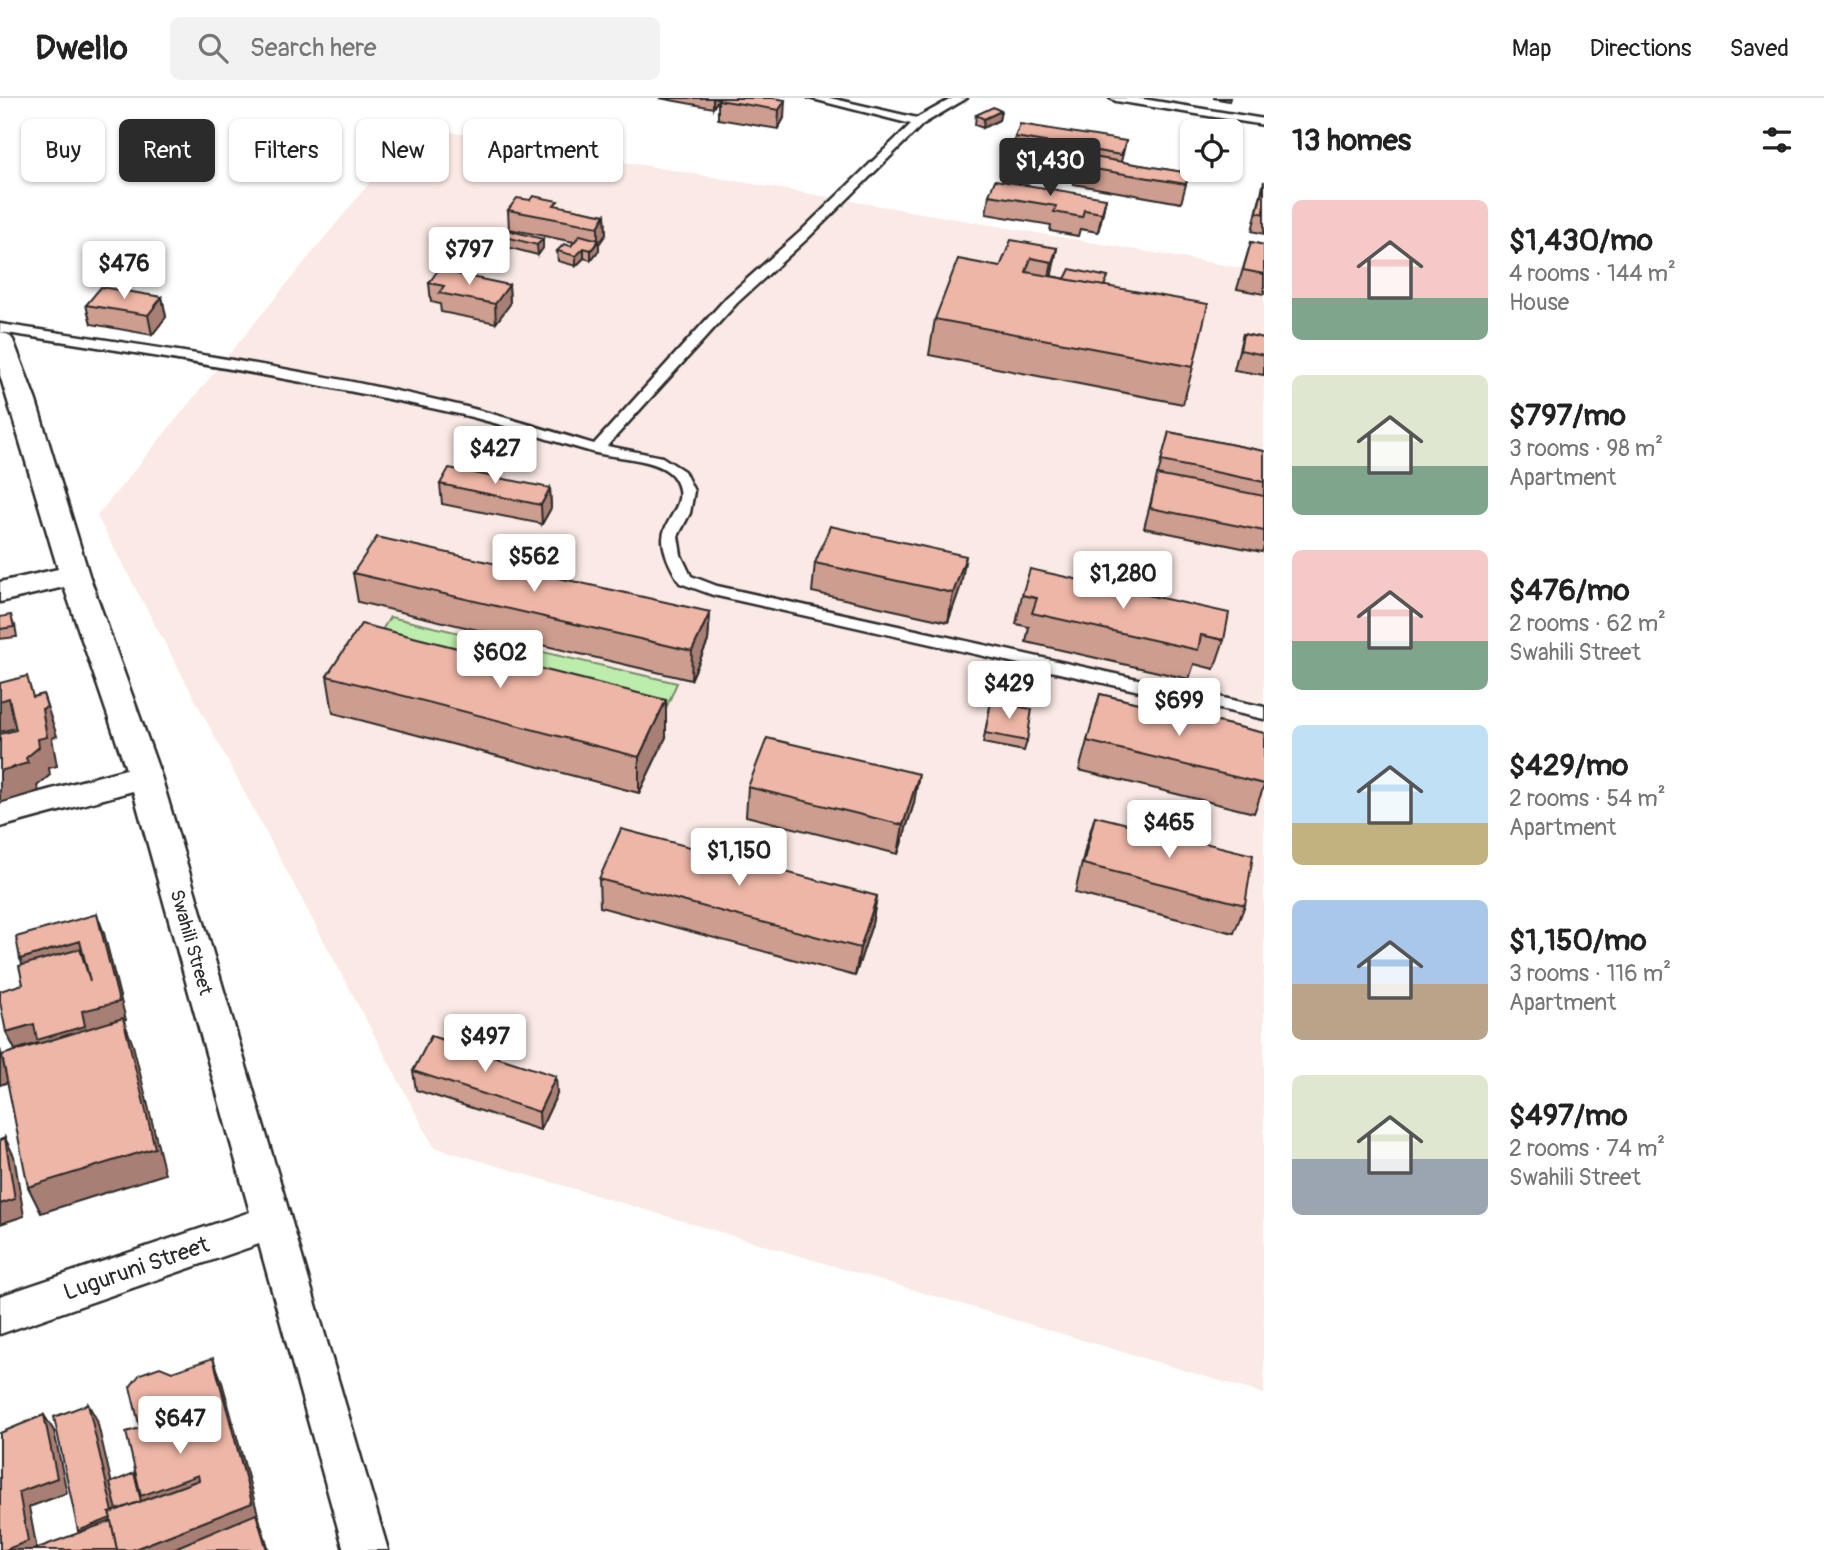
<!DOCTYPE html>
<meta charset="utf-8">
<style>
:root{--surface:#fff;--page:#f2f2f2;--text:#222;--muted:#767676;--line:#e0e0e0;--accent:#2b2b2b}
body{margin:0;font-family:Pangolin,sans-serif;background:var(--page);color:var(--text);height:100vh;display:flex;flex-direction:column;font-size:26px;white-space:nowrap}
*{box-sizing:border-box;margin:0}
p{font-size:23px;color:var(--muted)}
.icon{flex:none;width:38px;height:38px;fill:none;stroke:currentColor;stroke-width:2;stroke-linecap:round;stroke-linejoin:round}
.map{position:relative;flex:1;overflow:hidden}
.drawer{display:flex;flex-direction:column;background:var(--surface);width:560px}
.drawer>*{flex:none}
.top-card{position:absolute;left:21px;top:21px;width:665px;height:63px;display:flex;gap:14px}
.tools{position:absolute;left:1180px;top:21px;display:grid;gap:14px}
.tools a{display:grid;place-items:center;width:63px;height:63px;border-radius:10px;background:var(--surface);box-shadow:0 2px 5px #0004;font-size:35px}
.price{position:absolute;translate:-50% -60px;padding:0 16px;border-radius:7px;background:#fff;color:#222;font-size:23px;line-height:46px;filter:drop-shadow(0 2px 4px #0008)}
.price::after{content:'';position:absolute;left:50%;top:42px;width:21px;height:16px;margin-left:-10px;background:inherit;clip-path:polygon(0 0,100% 0,50% 100%)}
.price.active{background:var(--accent);color:#fff}
ul{padding:0;list-style:none}
li{display:flex;align-items:center;gap:21px;height:175px;padding:0 28px}
li span{display:grid;place-items:center;flex:none;width:196px;height:140px;border-radius:10px;color:#555}
li>.icon{margin-inline-start:auto}
span .icon{width:84px;height:84px;fill:#fffc;stroke-width:1}
li b{font-size:30px}
h2{display:flex;justify-content:space-between;align-items:center;height:84px;padding:0 28px;font-size:30px}
.tag{padding:0 24px;border-radius:10px;background:var(--surface);box-shadow:0 2px 5px #0004;font-size:24px;line-height:63px}
.tag.active{background:var(--accent);color:#fff}
header{display:flex;align-items:center;gap:42px;box-sizing:border-box;height:98px;padding:0 35px;background:var(--surface);border-bottom:2px solid var(--line)}
header strong{font-size:33px}
nav{display:flex;gap:38px;margin-inline-start:auto;font-size:24px}
.search{width:490px;height:63px;background:var(--page);display:flex;align-items:center;gap:18px;box-sizing:border-box;padding:0 24px;border-radius:10px;color:var(--muted);font-size:26px}
main{display:flex;flex:1;min-height:0}
.map>svg:first-child{display:block}
.built{fill:#fae9e4}
.green{fill:#bdedac;stroke:#748c6c;stroke-width:2}
.lines{fill:none;stroke-linecap:round;stroke-linejoin:round}
.lane-casing{stroke:#2b2b2b;stroke-width:5}
.street-casing{stroke:#2b2b2b;stroke-width:5}
.lane{fill:#fff;fill-rule:evenodd}
.street{fill:#fff;fill-rule:evenodd}
.wall{fill:#cd9d8f;stroke:#2b2b2b;stroke-width:2}
.shaded-wall{fill:#a77f74;stroke:#2b2b2b;stroke-width:2}
.building{fill:#eeb6a6;stroke:#2b2b2b;stroke-width:2}
.labels{text-anchor:middle;stroke-width:7;stroke-linejoin:round;paint-order:stroke}
.street-label{font-size:19px;fill:#2b2b2b;stroke:#fff}
.near-street-label{font-size:23px;fill:#2b2b2b;stroke:#fff}
</style>
<header>
<strong>Dwello</strong>
<div class="search"><svg class="icon" aria-label="search" viewBox="0 0 24 24"><circle cx="10" cy="10" r="6"/><path d="M15 15l6 6"/></svg>Search here</div>
<nav><a>Map</a><a>Directions</a><a>Saved</a></nav>
</header>
<main>
<div class="map">
<svg width="1264" height="1452" viewBox="0 0 1264 1452">
<rect width="100%" height="100%" fill="#fff"/>
<filter id="ink" filterUnits="userSpaceOnUse"><feTurbulence type="fractalNoise" baseFrequency=".0143" numOctaves="2"/><feDisplacementMap in="SourceGraphic" scale="14" xChannelSelector="R" yChannelSelector="G"/><feConvolveMatrix kernelMatrix="1 2 1 2 8 2 1 2 1" color-interpolation-filters="sRGB"/></filter>
<g filter="url(#ink)">
<path class="built" d="M416,28L1264,174V1296L434,1049L97,418Z"/>
<path class="green" d="M390,519L677,585L660,624L368,555Z"/>
<g class="lines">
<defs>
<g id="lane">
<path d="M809,0H830L917,20L953,0H967L923,26L808,140L737,205L607,348L662,359L684,373L694,393L690,415L678,438L681,457L691,478L717,488L1264,609V621L713,497L680,485C672,472 663,456 663,441C663,420 693,404 672,377C658,360 613,360 592,354C547,342 504,326 459,316C307,282 154,257 0,234V226C156,249 313,272 466,309C509,320 551,333 594,346L727,199L800,134L911,26Z"/>
<path d="M1110,0H1137L1264,21V27L1116,3Z"/>
</g>
<path id="street" d="M0,234L9,237L13,242L36,303L89,477L161,678L388,1452H344L259,1146L0,1236V1198L250,1114L133,693L0,729V705L126,671L64,489L0,504V484L58,471L0,277Z"/>
</defs>
<use href="#lane" class="lane-casing"/>
<use href="#street" class="street-casing"/>
<use href="#lane" class="lane"/>
<use href="#street" class="street"/>
</g>
<g class="wall">
<path d="M659,0H719L713,10Z"/>
<path d="M774,0L784,20L778,31L718,21V2Z"/>
<path d="M1213,0H1230L1229,3Z"/>
<path d="M1001,13L999,22L983,30L975,27L976,17Z"/>
<path d="M1015,39L1126,43L1121,64L1189,75L1181,105L1073,86L1076,69L1011,58Z"/>
<path d="M1264,83V136L1252,133Z"/>
<path d="M989,97L1106,100L1098,134L1080,131L1078,138L1050,133L1051,127L986,116Z"/>
<path d="M558,108L605,117L606,136L599,146V152L591,162L584,160L576,168L558,163L557,153L571,148L574,144L509,131L508,112Z"/>
<path d="M502,138L543,141V150L538,157L503,148Z"/>
<path d="M1251,144L1264,147V196L1237,191Z"/>
<path d="M1057,150L1051,178L1106,188L1193,269L1183,306L929,257L935,221L1000,169Z"/>
<path d="M429,185L509,187L510,206L496,225L441,214L440,206L431,204Z"/>
<path d="M162,199L166,219L152,237L91,226L86,207Z"/>
<path d="M1243,236L1264,240V277L1234,272Z"/>
<path d="M1169,334L1264,353V448L1262,454L1144,430Z"/>
<path d="M440,386L550,390L551,410L542,426L442,406Z"/>
<path d="M815,465L961,487L948,524L812,494Z"/>
<path d="M353,475L710,514L708,543L691,582L358,504Z"/>
<path d="M1022,497L1224,542L1214,571L1194,566L1189,581L1026,544L1029,529L1016,526Z"/>
<path d="M0,519L15,527L17,539L0,541Z"/>
<path d="M327,578L666,639L639,695L333,615Z"/>
<path d="M1100,596L1264,635V688L1254,715L1079,672Z"/>
<path d="M991,604L1027,643L1024,653L983,645Z"/>
<path d="M748,689L914,705L898,756L746,718Z"/>
<path d="M1095,718L1245,807L1234,835L1075,795L1086,747Z"/>
<path d="M599,781L877,798L872,826L855,878L600,809Z"/>
<path d="M413,973L557,996L540,1032L416,992Z"/>
</g>
<g class="shaded-wall">
<path d="M713,0H719L713,10Z"/>
<path d="M785,2L784,20L778,31L779,12Z"/>
<path d="M1001,13L999,22L983,30L984,21Z"/>
<path d="M1106,100L1102,119L1098,134L1102,115Z"/>
<path d="M605,117L606,136L599,146V152L591,162V152L598,144V129Z"/>
<path d="M543,141V150L538,157L537,147Z"/>
<path d="M584,150V160L576,168V158Z"/>
<path d="M1057,150L1050,186L1045,200L1052,164Z"/>
<path d="M509,187L510,206L496,225L495,206Z"/>
<path d="M162,199L166,219L152,237L148,217Z"/>
<path d="M550,390L551,410L542,426L541,407Z"/>
<path d="M966,458L961,487L948,524L953,495Z"/>
<path d="M710,514L708,543L691,582L692,553Z"/>
<path d="M43,596L57,638L52,640L57,668L49,670L50,677L37,688L39,693L0,705V673L26,660L38,641Z"/>
<path d="M14,597L19,629L0,634V600Z"/>
<path d="M666,602V639L639,695V659Z"/>
<path d="M919,676L914,705L898,756L903,727Z"/>
<path d="M877,798L872,826L855,878L860,850Z"/>
<path d="M97,816L104,835L126,922L124,923L133,947L165,1076L41,1115L28,1089L45,961L38,945L15,952L6,934L82,913Z"/>
<path d="M80,843L90,883L28,880L20,861Z"/>
<path d="M0,951L8,984L0,987Z"/>
<path d="M556,978L557,996L540,1032L539,1014Z"/>
<path d="M5,1040L14,1058L24,1118L0,1126V1106Z"/>
<path d="M213,1260L222,1284L261,1427L269,1452H132L252,1405Z"/>
<path d="M88,1306L97,1322L119,1417L134,1375L138,1383L198,1377L208,1398L87,1447L78,1433Z"/>
<path d="M44,1317L54,1333L67,1395L29,1409L37,1452H5L19,1394Z"/>
</g>
<g class="building">
<path d="M720,0H773L785,2L779,12L718,2Z"/>
<path d="M993,9L1001,13L984,21L976,17Z"/>
<path d="M1020,26L1126,43L1121,57L1015,39Z"/>
<path d="M1081,57L1189,75L1186,86L1076,68Z"/>
<path d="M995,82L1106,100L1102,115L1084,112L1082,119L1054,114L1056,108L989,97Z"/>
<path d="M1264,86V116L1257,114Z"/>
<path d="M533,98L558,103L554,107L605,117L598,129L508,112L517,100L530,102Z"/>
<path d="M507,132L543,141L537,147L502,138Z"/>
<path d="M580,137L599,142L591,152L584,150L576,158L557,153L564,146L571,148Z"/>
<path d="M1011,142L1057,150L1052,164L1031,160L1026,174L1208,206L1193,269L935,221L958,161L1000,169Z"/>
<path d="M1251,144L1264,147V176L1243,172Z"/>
<path d="M1070,171L1108,179L1104,188L1065,181Z"/>
<path d="M438,172L509,187L495,206L439,195L444,188L429,185Z"/>
<path d="M101,189L162,199L148,217L86,207Z"/>
<path d="M1243,236L1264,240V257L1240,252Z"/>
<path d="M1169,334L1264,353V384L1161,363Z"/>
<path d="M449,370L550,390L541,407L440,386Z"/>
<path d="M1157,377L1264,398V433L1150,410Z"/>
<path d="M830,428L966,458L953,495L815,465Z"/>
<path d="M377,439L710,514L692,553L353,475Z"/>
<path d="M1030,471L1229,515L1224,542L1201,537L1198,552L1032,515L1037,500L1022,497Z"/>
<path d="M11,517L14,529L0,531V519Z"/>
<path d="M361,526L666,602L639,659L327,578Z"/>
<path d="M27,578L33,599L43,596L47,609L42,611L47,639L38,641L39,649L26,660L28,665L0,673V636L16,632L9,600L0,603V585Z"/>
<path d="M1100,596L1264,635V686L1087,643Z"/>
<path d="M991,604L1032,611L1027,643L985,635Z"/>
<path d="M767,640L919,676L903,727L748,689Z"/>
<path d="M1095,718L1253,757L1245,807L1083,766Z"/>
<path d="M621,731L877,798L860,850L599,781Z"/>
<path d="M97,816L119,904L82,913L85,928L37,942L34,926L6,934L0,904V893L23,886L19,868L80,851L90,883L80,843L20,861L16,839Z"/>
<path d="M123,920L155,1050L28,1089L2,957Z"/>
<path d="M431,938L556,978L539,1014L413,973Z"/>
<path d="M5,1040L15,1101L0,1106V1042Z"/>
<path d="M213,1260L252,1405L132,1452H117L109,1415L199,1382L198,1377L141,1398L126,1334L140,1330L130,1289L140,1276L160,1269L172,1274Z"/>
<path d="M88,1306L113,1414L109,1415L111,1420L78,1433L54,1319Z"/>
<path d="M44,1317L57,1380L19,1394L28,1443L5,1452H0V1335Z"/>
<path d="M134,1375L141,1403L117,1412L110,1385Z"/>
<path d="M256,1416L267,1452H170Z"/>
<path d="M111,1423L117,1452H32Z"/>
</g>
</g>
<g class="labels">
<g class="street-label">
<text transform="translate(192 844) rotate(74)" y="7">Swahili Street</text>
</g>
<g class="near-street-label">
<text transform="translate(136 1170) rotate(-19)" y="8">Luguruni Street</text>
</g>
</g>
</svg>
<div class="tools">
<a><svg class="icon" aria-label="locate" viewBox="0 0 24 24"><circle cx="12" cy="12" r="6"/><path d="M12 2v4M12 18v4M2 12h4M18 12h4"/></svg></a>
</div>
<b class="price active" style="left:1050px;top:100px">$1,430</b>
<b class="price" style="left:469px;top:189px">$797</b>
<b class="price" style="left:124px;top:203px">$476</b>
<b class="price" style="left:495px;top:388px">$427</b>
<b class="price" style="left:534px;top:496px">$562</b>
<b class="price" style="left:1123px;top:513px">$1,280</b>
<b class="price" style="left:500px;top:592px">$602</b>
<b class="price" style="left:1009px;top:623px">$429</b>
<b class="price" style="left:1179px;top:640px">$699</b>
<b class="price" style="left:1169px;top:762px">$465</b>
<b class="price" style="left:739px;top:790px">$1,150</b>
<b class="price" style="left:485px;top:976px">$497</b>
<b class="price" style="left:180px;top:1358px">$647</b>
<div class="top-card">
<a class="tag">Buy</a>
<a class="tag active">Rent</a>
<a class="tag">Filters</a>
<a class="tag">New</a>
<a class="tag">Apartment</a>
</div>
</div>
<section class="drawer">
<h2>13 homes<svg class="icon" aria-label="filters" viewBox="0 0 24 24"><path d="M4 7h16M4 17h16"/><circle cx="9" cy="7" r="2"/><circle cx="15" cy="17" r="2"/></svg></h2>
<ul>
<li><span style="background:linear-gradient(#f6c9c9 70%,#7fa58c 0)"><svg class="icon" aria-label="home" viewBox="0 0 24 24"><path d="M3 11l9-7 9 7M6 9v11h12V9"/></svg></span><div><b>$1,430/mo</b><p>4 rooms · 144 m²</p><p>House</p></div></li>
<li><span style="background:linear-gradient(#dfe7d0 65%,#7fa58c 0)"><svg class="icon" aria-label="home" viewBox="0 0 24 24"><path d="M3 11l9-7 9 7M6 9v11h12V9"/></svg></span><div><b>$797/mo</b><p>3 rooms · 98 m²</p><p>Apartment</p></div></li>
<li><span style="background:linear-gradient(#f6c9c9 65%,#7fa58c 0)"><svg class="icon" aria-label="home" viewBox="0 0 24 24"><path d="M3 11l9-7 9 7M6 9v11h12V9"/></svg></span><div><b>$476/mo</b><p>2 rooms · 62 m²</p><p>Swahili Street</p></div></li>
<li><span style="background:linear-gradient(#bfe0f5 70%,#c2b280 0)"><svg class="icon" aria-label="home" viewBox="0 0 24 24"><path d="M3 11l9-7 9 7M6 9v11h12V9"/></svg></span><div><b>$429/mo</b><p>2 rooms · 54 m²</p><p>Apartment</p></div></li>
<li><span style="background:linear-gradient(#a9c7e8 60%,#b9a48a 0)"><svg class="icon" aria-label="home" viewBox="0 0 24 24"><path d="M3 11l9-7 9 7M6 9v11h12V9"/></svg></span><div><b>$1,150/mo</b><p>3 rooms · 116 m²</p><p>Apartment</p></div></li>
<li><span style="background:linear-gradient(#dfe7d0 60%,#9aa5b1 0)"><svg class="icon" aria-label="home" viewBox="0 0 24 24"><path d="M3 11l9-7 9 7M6 9v11h12V9"/></svg></span><div><b>$497/mo</b><p>2 rooms · 74 m²</p><p>Swahili Street</p></div></li>
</ul>
</section>
</main>
